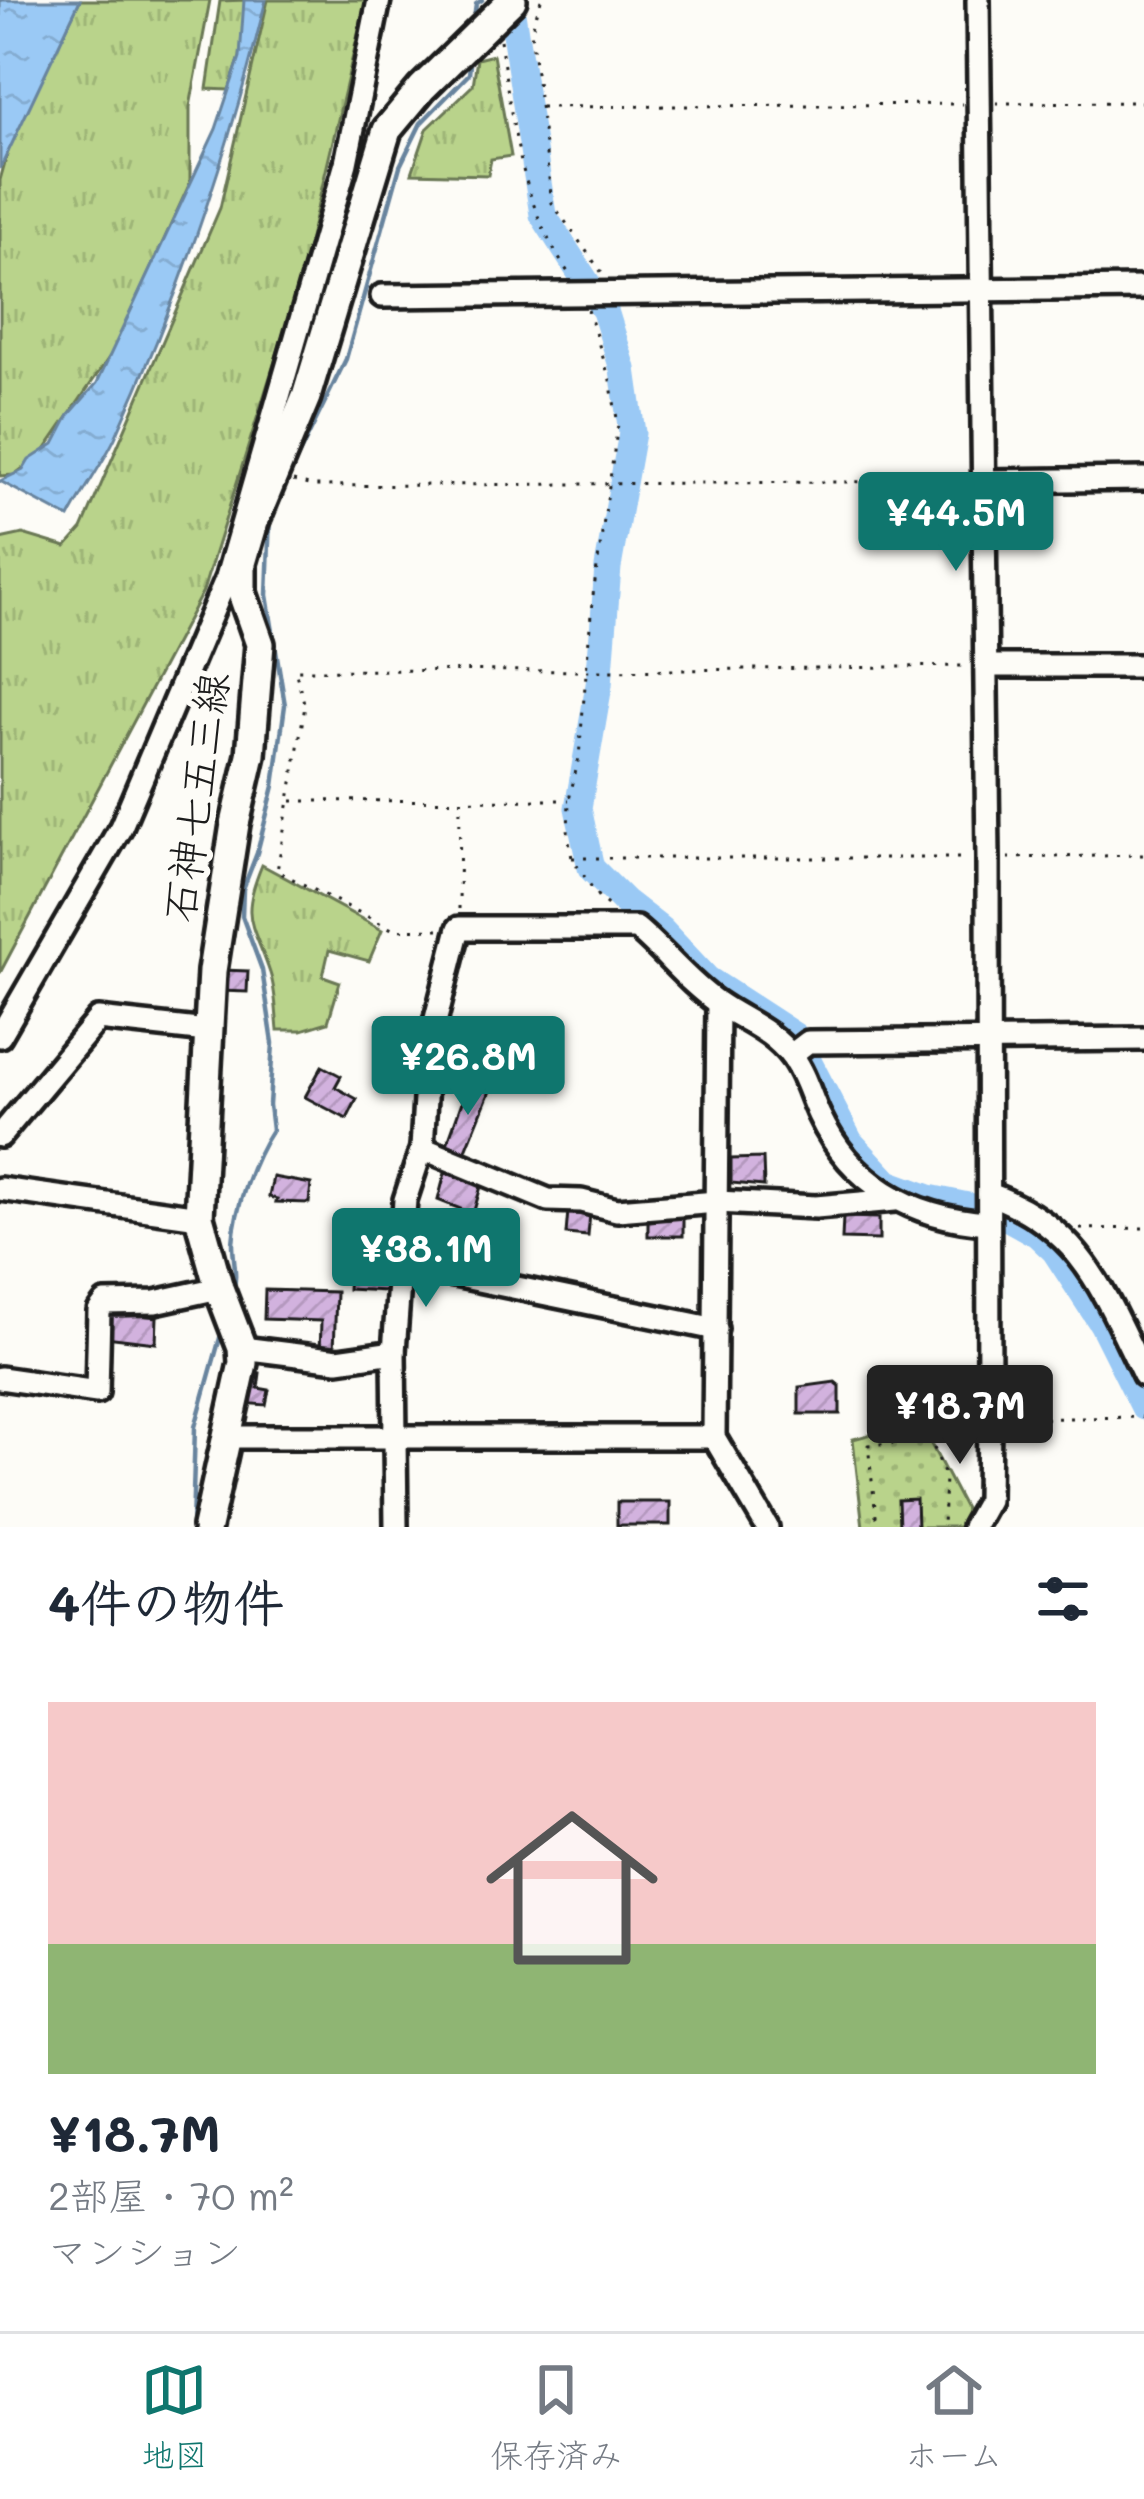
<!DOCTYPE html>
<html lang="ja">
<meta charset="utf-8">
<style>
:root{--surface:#fff;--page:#f2f2f3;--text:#1f2937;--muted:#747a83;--line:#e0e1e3;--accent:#0f766e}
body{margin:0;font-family:Mali,"Klee One",sans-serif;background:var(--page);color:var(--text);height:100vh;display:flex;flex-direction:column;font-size:45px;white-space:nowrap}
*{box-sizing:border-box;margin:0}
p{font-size:39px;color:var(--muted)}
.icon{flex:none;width:66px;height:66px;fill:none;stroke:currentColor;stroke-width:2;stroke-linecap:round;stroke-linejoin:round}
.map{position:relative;height:1527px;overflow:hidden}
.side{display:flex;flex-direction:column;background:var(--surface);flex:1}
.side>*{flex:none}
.price{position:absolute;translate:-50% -102px;padding:0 27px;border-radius:12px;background:var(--accent);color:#fff;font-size:39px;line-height:78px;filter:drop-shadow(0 3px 6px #0008)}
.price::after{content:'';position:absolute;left:50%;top:72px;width:36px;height:27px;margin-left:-18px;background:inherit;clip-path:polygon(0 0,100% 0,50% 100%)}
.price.current{background:#222;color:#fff}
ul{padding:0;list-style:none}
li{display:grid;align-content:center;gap:24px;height:636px;padding:0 48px}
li+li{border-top:3px solid var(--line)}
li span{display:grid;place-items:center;height:372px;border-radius:0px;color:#555}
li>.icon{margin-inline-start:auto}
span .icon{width:216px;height:216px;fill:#fffc;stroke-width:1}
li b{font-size:51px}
h2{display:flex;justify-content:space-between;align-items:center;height:144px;padding:0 48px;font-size:51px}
.dock{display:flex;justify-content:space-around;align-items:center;height:168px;border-top:3px solid var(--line);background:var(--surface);font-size:33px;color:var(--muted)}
.dock a{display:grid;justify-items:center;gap:6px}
.dock .current{color:var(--accent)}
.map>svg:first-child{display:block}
.grass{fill:url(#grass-tufts);stroke:#6a7854;stroke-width:3}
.park{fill:url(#park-dots);stroke:#6a7854;stroke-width:3}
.water{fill:url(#water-ripples);stroke:#68849e;stroke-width:3}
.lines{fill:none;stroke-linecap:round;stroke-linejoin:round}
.stream{stroke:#68849e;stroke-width:4.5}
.river{stroke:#9ac9f5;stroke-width:27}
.building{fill:url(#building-hatch);stroke:#1c1c1c;stroke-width:3}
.minor-casing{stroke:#1c1c1c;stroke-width:30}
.major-casing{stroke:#1c1c1c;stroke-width:36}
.path{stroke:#1c1c1c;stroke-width:3;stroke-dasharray:3 9;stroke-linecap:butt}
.minor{stroke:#fdfcf7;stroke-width:21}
.major{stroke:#fdfcf7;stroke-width:27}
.labels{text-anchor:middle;stroke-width:12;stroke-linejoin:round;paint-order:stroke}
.street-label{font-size:42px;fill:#1c1c1c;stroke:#fdfcf7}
</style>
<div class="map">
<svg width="1144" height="1527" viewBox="0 0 1144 1527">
<defs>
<pattern id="grass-tufts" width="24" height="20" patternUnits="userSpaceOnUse" patternTransform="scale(3)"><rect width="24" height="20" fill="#b9d38b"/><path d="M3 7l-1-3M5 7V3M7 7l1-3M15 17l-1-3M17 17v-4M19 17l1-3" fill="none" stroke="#9eb577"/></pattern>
<pattern id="park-dots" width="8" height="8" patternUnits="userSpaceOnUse" patternTransform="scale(3)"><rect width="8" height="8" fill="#b9d38b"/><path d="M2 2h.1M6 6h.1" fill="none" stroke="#9eb577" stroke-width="1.8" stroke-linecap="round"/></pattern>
<pattern id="water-ripples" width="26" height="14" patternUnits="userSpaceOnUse" patternTransform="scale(3)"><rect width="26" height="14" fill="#9ac9f5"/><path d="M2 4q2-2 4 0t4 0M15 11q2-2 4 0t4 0" fill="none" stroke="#84acd1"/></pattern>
<pattern id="building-hatch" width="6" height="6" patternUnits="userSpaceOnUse" patternTransform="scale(3)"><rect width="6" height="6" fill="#d2b2de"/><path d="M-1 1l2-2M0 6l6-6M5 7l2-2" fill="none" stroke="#b498be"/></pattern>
</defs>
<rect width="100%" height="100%" fill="#fdfcf7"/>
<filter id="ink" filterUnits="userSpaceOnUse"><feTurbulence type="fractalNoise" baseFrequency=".00833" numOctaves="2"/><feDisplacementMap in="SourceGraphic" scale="24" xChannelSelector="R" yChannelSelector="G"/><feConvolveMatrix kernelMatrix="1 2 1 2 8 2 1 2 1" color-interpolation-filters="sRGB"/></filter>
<g filter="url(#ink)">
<g class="grass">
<path d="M80,0H210L190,107V183L112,353L43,453L14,475L0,476V180L10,144Z"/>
<path d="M246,0L240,57L229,90L207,89L220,1Z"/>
<path d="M268,0H366L300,281L203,591L0,973V539L23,534L66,547L82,529L220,208Z"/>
<path d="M493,55L511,156L491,159L488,175L412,173L427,129L473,85L477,59Z"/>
<path d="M262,865L382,930L369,961L329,950L323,976L340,982L328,1022L302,1030H278C276,1012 276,991 270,973C253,922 239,920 262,865Z"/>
</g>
<path class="park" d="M906,1425L924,1431L971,1520L966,1527H863L853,1439Z"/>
<g class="water">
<path d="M0,0H80L0,169Z"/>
<path d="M244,0H266C229,151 180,296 115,438C102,465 83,491 69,518L0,481L23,470L29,460L54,444L69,415L97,383L216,129L240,57Z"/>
</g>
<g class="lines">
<g class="stream">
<path d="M474,19L476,4L482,0"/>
<path d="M285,483L346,359L400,166L421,123L469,74L471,55"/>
<path d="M233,1292C238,1275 233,1261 233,1243C235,1208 253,1159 272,1130L269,1105L273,1043L262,970L242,916L243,889L257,853L274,786L285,705L267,595L270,515"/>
<path d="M192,1527L195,1427L223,1327"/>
</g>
<path class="river" d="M510,0L543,215L605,311L623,369L632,433L608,567L599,685L578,808L591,868L625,902L661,930L707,979L795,1036L850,1142L888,1183L929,1198L997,1212L1037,1234L1055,1251L1102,1323L1144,1407"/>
</g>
<g class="building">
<path d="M221,970L248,971L247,992L220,991Z"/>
<path d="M322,1066L341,1076L335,1087L357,1099L347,1119L305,1097Z"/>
<path d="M471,1076L492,1086L462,1160L444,1153Z"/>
<path d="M763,1158L764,1186L731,1183V1159Z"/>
<path d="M445,1173L482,1183L473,1214L438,1200Z"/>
<path d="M273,1177L311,1184L309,1203L276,1202L277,1199L269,1197Z"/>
<path d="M568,1211L590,1213L588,1236L566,1234Z"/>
<rect x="648" y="1212" width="35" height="24"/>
<path d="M843,1217L879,1218V1240L842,1239Z"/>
<path d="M354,1222L387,1228L384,1242L352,1236Z"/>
<path d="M351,1243L389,1246L385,1291L348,1289Z"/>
<path d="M265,1290L336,1292L334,1353H320L321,1321L264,1319Z"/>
<path d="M106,1311L147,1312V1316L157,1317L156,1343L105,1337Z"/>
<path d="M247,1370L260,1373L258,1388L269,1390L266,1405L240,1403Z"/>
<path d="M835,1382L840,1386V1414H799V1387Z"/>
<path d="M960,1424L981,1425V1437H960Z"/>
<path d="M916,1499L917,1527H899L898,1500Z"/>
<rect x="617" y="1502" width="53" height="23"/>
</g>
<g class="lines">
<defs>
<g id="minor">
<path d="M382,296L1144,288"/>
<path d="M983,481L1144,479"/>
<path d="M986,666H1144"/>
<path d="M718,1004L714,1437L767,1527"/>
<path d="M0,1036L121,827L227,577L346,163L379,0"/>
<path d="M791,1055L808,1042L1144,1039"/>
<path d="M0,1136L98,1019L207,1031"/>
<path d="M422,1148L548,1200L581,1201L617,1210L717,1202L816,1207L895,1200"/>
<path d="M0,1189L199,1217"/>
<path d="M989,1194C1082,1227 1103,1292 1144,1375"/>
<path d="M401,1264L716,1329"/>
<path d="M242,1348L338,1360L394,1352"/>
<path d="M0,1378L97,1392L99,1311L105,1303L155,1302L219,1288"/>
<path d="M228,1437H714"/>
<path d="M396,1527L394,1352L405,1200L422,1148L428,1050L459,928H636C664,951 687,982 718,1003C744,1021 772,1030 792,1057C805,1074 810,1096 819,1115C852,1185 913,1218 988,1223"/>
<path d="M973,1527L988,1500L989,1419L988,858L978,0"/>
</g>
<path id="major" d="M207,1527L243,1363L242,1348L219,1288L199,1217L212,971L235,824L251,755L260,644L242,593V563L254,522L306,397L387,130L422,88L512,0"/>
</defs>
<use href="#minor" class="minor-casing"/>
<use href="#major" class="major-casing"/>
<g class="path">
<path d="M541,0L531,32L552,203L602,273"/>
<path d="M500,40C513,124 520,204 570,275"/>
<path d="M996,103L1144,102"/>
<path d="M541,107L962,104"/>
<path d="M588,310L610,380L618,424L592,602L579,757L569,800L568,836L572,858L599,898L611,908"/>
<path d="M293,481L312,486L967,481"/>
<path d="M292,801L569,800"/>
<path d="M572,858H968"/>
<path d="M1008,858L1144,855"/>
<path d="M459,909L460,801"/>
<path d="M439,929L394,930L277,871L305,706L295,670L606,671L966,666"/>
<path d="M1080,1229L1144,1228"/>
<path d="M1009,1419L1144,1417"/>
<path d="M883,1527L876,1516L868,1445L931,1440L945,1476L943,1527"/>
</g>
<use href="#minor" class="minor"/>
<use href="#major" class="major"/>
</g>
</g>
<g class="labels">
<g class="street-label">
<text transform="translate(196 797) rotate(-82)" y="15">石神七五三線</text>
</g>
</g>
</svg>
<b class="price" style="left:956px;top:574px">¥44.5M</b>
<b class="price" style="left:468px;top:1118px">¥26.8M</b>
<b class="price" style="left:426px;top:1310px">¥38.1M</b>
<b class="price current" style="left:960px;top:1467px">¥18.7M</b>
</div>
<section class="side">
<h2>4件の物件<svg class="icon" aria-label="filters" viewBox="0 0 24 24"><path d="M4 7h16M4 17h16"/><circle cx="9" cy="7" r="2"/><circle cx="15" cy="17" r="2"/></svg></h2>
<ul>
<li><span style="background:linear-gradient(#f6c9c9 65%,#8fb573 0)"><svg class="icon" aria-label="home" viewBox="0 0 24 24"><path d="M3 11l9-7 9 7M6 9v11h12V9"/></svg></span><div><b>¥18.7M</b><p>2部屋 · 70 m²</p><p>マンション</p></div></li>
</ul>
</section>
<nav class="dock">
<a class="current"><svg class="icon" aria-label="map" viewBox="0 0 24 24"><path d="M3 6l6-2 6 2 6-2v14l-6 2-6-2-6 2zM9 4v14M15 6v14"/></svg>地図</a>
<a><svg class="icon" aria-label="saved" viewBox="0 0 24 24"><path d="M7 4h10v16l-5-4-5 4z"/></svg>保存済み</a>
<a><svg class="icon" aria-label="home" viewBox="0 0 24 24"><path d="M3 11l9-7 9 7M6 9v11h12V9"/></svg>ホーム</a>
</nav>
